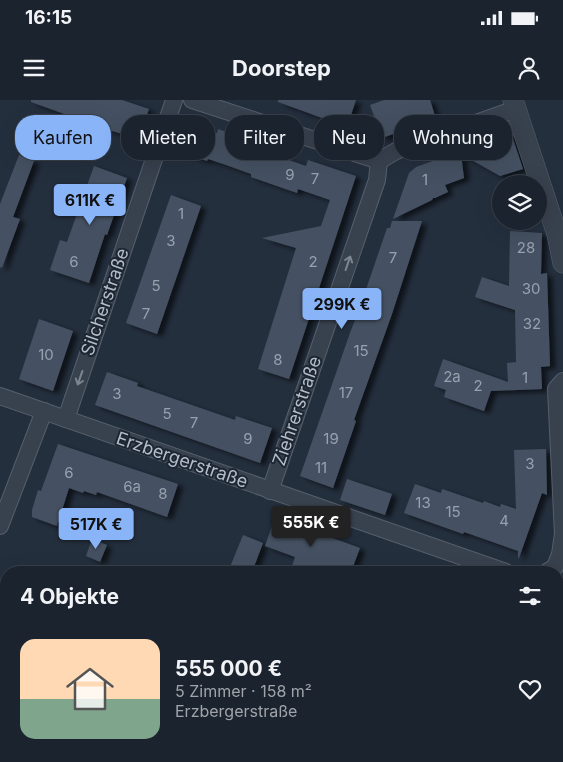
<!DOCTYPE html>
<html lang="de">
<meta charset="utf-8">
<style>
:root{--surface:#1b232e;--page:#242b36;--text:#f1f3f6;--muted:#a0a4aa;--line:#39404a;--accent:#8ab4f8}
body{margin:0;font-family:Inter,sans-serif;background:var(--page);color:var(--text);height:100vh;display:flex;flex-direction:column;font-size:19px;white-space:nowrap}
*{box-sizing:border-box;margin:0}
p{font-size:16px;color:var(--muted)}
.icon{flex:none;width:28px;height:28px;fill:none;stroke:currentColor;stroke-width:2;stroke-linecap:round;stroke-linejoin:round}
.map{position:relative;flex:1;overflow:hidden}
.details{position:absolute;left:0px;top:466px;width:564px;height:196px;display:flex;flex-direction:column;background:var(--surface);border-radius:20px 20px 0 0;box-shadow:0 5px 20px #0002,0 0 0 1px var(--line)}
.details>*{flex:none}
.top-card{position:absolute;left:15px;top:15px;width:534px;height:45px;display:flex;gap:10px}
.buttons{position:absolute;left:492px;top:75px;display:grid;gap:10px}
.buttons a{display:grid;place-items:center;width:55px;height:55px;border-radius:50%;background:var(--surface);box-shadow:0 5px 20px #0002,0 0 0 1px var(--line);font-size:25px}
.price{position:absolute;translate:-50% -42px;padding:0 11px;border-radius:5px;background:var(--accent);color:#111;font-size:16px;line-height:32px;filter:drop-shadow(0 1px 2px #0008)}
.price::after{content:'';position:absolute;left:50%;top:30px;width:15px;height:11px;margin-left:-8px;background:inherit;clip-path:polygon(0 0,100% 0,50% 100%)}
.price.current{background:#222;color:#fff}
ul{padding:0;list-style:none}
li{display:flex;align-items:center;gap:15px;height:125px;padding:0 20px}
li span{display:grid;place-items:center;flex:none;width:140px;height:100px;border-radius:15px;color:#555}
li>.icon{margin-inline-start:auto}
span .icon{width:60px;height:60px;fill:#fffc;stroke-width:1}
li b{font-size:21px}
h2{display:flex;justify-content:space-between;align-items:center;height:60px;padding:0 20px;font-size:21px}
.pill{padding:0 18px;border-radius:20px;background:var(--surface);box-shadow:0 5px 20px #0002,0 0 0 1px var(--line);font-size:18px;line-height:45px}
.pill.current{background:var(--accent);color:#111}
.status{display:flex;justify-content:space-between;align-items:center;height:35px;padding:0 25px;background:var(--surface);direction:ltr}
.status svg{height:14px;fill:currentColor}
header{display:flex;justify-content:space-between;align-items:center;height:65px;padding:0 20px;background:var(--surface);font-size:22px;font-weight:700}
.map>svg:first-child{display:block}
.building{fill:#455162;filter:url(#shadow)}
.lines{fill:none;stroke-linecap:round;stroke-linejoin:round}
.minor-casing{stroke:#565f6c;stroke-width:18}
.tertiary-casing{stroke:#565f6c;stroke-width:21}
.minor{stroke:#38414e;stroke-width:16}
.tertiary{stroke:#38414e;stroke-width:20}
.oneway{stroke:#7c8592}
.labels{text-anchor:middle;stroke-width:4;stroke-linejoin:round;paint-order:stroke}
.number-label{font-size:15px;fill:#98a1af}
.street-label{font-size:18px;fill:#b4bcc9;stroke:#1d2633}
</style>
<div class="status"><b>16:15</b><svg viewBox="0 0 49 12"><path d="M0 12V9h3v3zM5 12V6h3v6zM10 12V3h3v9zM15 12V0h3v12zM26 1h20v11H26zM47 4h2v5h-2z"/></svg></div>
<header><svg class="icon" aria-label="menu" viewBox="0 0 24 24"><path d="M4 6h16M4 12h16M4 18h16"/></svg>Doorstep<svg class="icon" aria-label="person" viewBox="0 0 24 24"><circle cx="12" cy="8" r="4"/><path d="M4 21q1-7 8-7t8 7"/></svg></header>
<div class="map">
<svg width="563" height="662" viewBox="0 0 563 662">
<defs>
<filter id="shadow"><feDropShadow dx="5.5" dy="3" stdDeviation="2.5" flood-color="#0009"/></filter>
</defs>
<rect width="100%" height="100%" fill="#242f3e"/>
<g class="building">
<path d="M31,0H122L149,9L138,39L106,29L31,2Z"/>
<path d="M278,0H356L347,27L278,2Z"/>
<path d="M384,0H430L436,19L382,38L370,5Z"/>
<path d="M193,25L217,33L218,29L262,44L260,50L306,66L308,60L356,76L289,279L258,269L296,148L262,138L321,126L330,100L298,89L297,93L251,77V74L229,66L208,59L207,61L184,53Z"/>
<path d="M508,34L512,36L523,69L500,76L461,54L464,78L445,85L448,92L435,98H433L432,100L393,119L409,73L416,67Z"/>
<path d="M19,55L34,61L13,117L20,119L2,168L0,167V104Z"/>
<path d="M94,66L127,78L107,135L105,134L89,183L50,170L60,140L67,142Z"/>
<path d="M171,95L201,106L157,234L126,223Z"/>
<path d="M392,121H422L392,214L354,320L356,321L333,388L300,376L350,233L360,207L387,128H390Z"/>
<path d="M510,131L542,133L541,174L547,173L550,266L541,267L542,289L491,291L484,311L444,297L446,290L434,286L443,259L508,282L507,263L516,262L515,210L475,197L482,177L509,186Z"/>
<path d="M39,219L73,231L53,291L19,279Z"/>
<path d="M107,272L138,283L137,286L235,320L236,316L272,328L260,363L95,305Z"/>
<path d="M58,344L178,384L167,417L97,392L96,395L84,391L83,393L69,388L57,426L32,417V410L38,390L41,391Z"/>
<path d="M546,349L547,395L542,393L519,458H518V451L464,432L463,434L404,413L415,384L441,393L442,389L483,403L484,401L500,407L501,404L516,409L514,350Z"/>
<path d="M347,379L392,394L385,415L340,400Z"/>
<path d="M275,417L360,448L351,472H341L321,465L318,472H290L295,457L265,446Z"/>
<path d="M243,435L263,443L252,472H228Z"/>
<path d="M92,439L107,445L100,462L86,456Z"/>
</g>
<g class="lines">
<defs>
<g id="minor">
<path d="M192,0L379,61L396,51L516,9"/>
<path d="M0,296L506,472"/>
<path d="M66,319L174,0"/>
<path d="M270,391L377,80L379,61"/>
<path d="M0,426L44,311"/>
<path d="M547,472L555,467L560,454L563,434L556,289L563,281"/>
<path d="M0,542L6,545"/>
<path d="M443,662L444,656"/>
</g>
<path id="tertiary" d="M513,0L557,134L563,163"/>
</defs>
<use href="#minor" class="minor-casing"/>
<use href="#tertiary" class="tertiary-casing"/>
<use href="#minor" class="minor"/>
<use href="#tertiary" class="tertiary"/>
</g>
<defs><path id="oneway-shaft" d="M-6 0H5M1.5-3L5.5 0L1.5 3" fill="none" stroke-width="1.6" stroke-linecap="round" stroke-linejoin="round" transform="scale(1.25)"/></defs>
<g class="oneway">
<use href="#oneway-shaft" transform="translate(348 163) rotate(-71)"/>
<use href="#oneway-shaft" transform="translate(80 278) rotate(109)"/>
</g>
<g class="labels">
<g class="number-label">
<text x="290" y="80">9</text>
<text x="315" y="84">7</text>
<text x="425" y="85">1</text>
<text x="181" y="119">1</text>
<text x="171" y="146">3</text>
<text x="526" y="153">28</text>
<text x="393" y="163">7</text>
<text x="74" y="167">6</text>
<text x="313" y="167">2</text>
<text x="156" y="191">5</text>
<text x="531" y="194">30</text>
<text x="146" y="219">7</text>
<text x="532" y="229">32</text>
<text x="361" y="256">15</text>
<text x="46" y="260">10</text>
<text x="278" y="265">8</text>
<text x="452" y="282">2a</text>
<text x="525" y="283">1</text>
<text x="478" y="291">2</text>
<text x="346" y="298">17</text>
<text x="117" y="299">3</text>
<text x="167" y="319">5</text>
<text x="194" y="328">7</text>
<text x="248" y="344">9</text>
<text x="331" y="344">19</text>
<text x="530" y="369">3</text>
<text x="321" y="373">11</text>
<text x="69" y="378">6</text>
<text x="132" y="392">6a</text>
<text x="163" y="399">8</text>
<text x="423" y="408">13</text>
<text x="453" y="417">15</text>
<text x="504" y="426">4</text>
</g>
<g class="street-label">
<text transform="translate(105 202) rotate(-71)" y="6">Silcherstraße</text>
<text transform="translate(297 311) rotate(-71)" y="6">Ziehrerstraße</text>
<text transform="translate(182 360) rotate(19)" y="6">Erzbergerstraße</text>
</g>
</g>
</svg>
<div class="buttons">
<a><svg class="icon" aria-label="layers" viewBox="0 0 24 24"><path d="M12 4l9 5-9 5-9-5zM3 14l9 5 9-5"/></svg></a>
</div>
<b class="price" style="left:90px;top:126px">611K €</b>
<b class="price" style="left:342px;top:230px">299K €</b>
<b class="price current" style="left:311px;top:448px">555K €</b>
<b class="price" style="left:96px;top:450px">517K €</b>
<div class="top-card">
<a class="pill current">Kaufen</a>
<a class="pill">Mieten</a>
<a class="pill">Filter</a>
<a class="pill">Neu</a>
<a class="pill">Wohnung</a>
</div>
<section class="details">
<h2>4 Objekte<svg class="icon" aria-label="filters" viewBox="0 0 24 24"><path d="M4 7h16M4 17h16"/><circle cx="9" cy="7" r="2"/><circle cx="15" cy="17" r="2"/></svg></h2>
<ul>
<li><span style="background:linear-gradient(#ffd9b3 60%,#7fa58c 0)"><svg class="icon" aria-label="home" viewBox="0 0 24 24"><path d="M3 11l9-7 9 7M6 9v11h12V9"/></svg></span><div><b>555 000 €</b><p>5 Zimmer · 158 m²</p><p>Erzbergerstraße</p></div><svg class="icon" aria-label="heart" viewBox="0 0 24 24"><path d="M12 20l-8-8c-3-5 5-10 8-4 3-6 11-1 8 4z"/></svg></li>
</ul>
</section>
</div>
